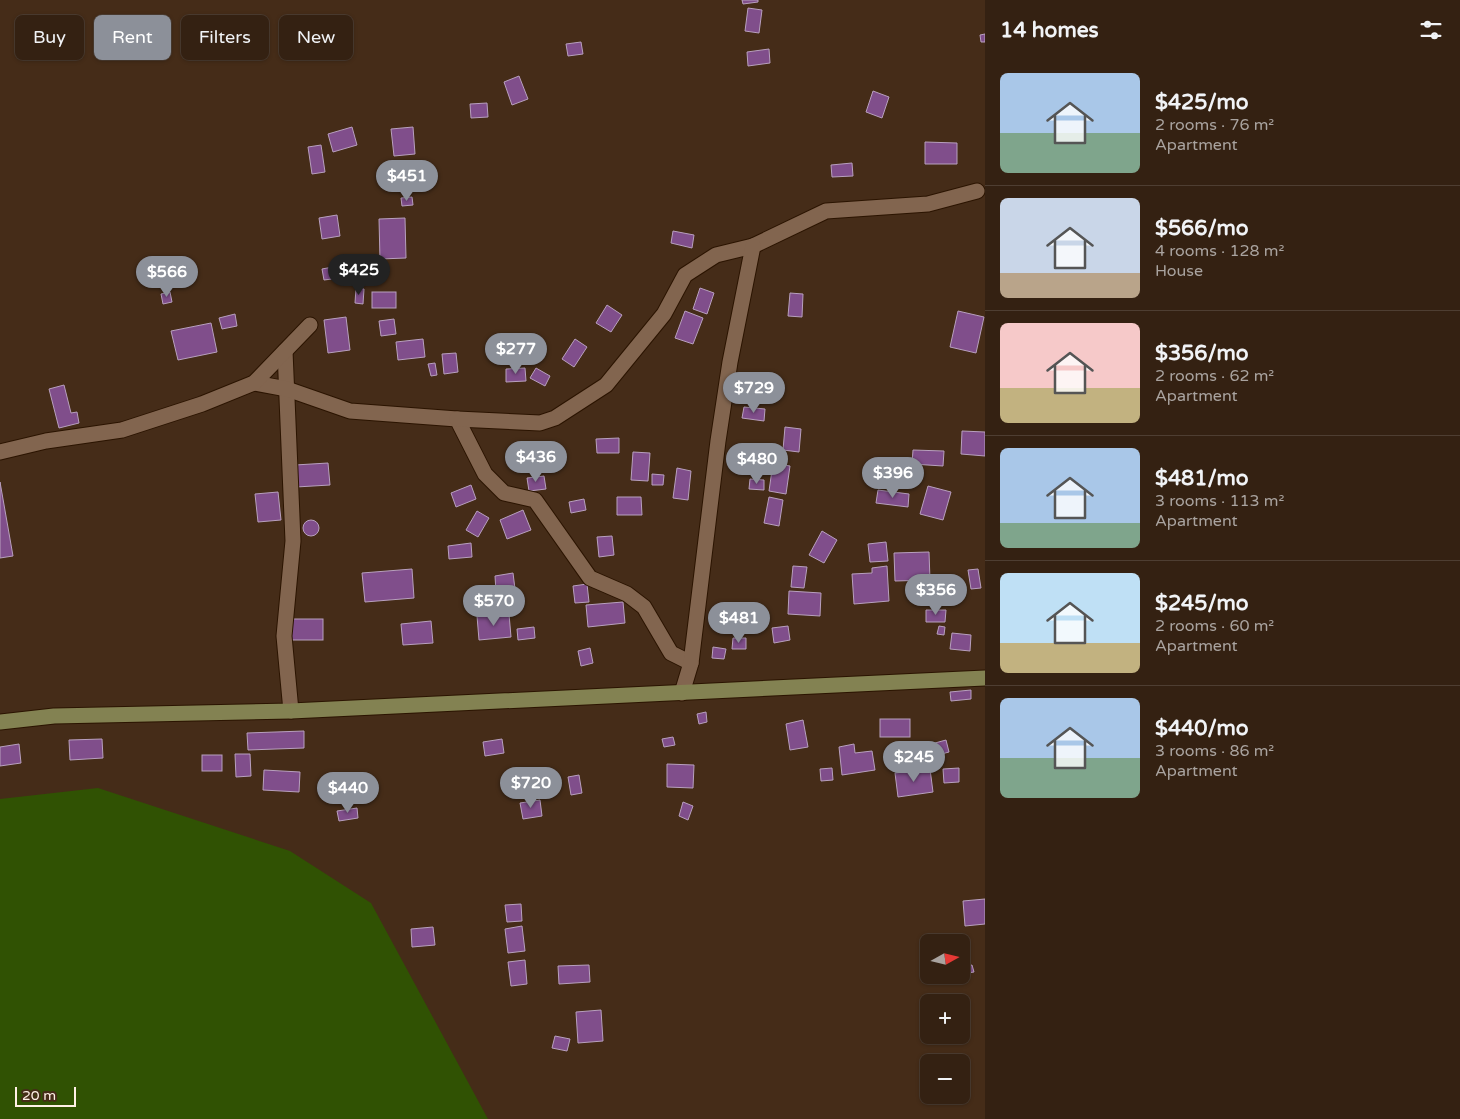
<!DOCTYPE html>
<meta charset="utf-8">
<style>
:root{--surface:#342112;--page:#3c291b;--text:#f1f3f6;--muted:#a9a39f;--line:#4e3e32;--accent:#8c9099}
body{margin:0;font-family:"Varela Round",sans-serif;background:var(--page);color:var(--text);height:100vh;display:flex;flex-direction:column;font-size:19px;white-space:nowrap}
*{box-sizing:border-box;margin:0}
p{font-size:16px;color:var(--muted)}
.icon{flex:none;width:28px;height:28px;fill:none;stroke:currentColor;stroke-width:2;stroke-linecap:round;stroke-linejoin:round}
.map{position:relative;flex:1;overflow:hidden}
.side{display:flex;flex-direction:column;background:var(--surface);width:475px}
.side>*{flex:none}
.top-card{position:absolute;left:15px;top:15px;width:475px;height:45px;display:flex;gap:10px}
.needle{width:32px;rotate:82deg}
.controls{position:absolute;left:920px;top:934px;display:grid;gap:10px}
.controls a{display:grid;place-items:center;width:50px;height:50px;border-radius:8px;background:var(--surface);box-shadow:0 1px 4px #0004,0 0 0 1px var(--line);font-size:25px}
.scale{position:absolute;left:15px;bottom:12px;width:61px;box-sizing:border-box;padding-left:5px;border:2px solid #fff1e7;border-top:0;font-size:14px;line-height:18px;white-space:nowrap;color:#fff1e7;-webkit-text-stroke:4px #452c18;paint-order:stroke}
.price{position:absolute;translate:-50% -42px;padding:0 11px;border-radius:18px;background:var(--accent);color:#fff;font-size:16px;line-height:32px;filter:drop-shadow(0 1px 2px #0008)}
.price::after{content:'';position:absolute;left:50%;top:30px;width:15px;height:11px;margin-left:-8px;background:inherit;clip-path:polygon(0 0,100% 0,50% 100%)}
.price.on{background:#222;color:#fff}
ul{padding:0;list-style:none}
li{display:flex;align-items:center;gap:15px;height:125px;padding:0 15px}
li+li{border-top:1px solid var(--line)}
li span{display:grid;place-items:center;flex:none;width:140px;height:100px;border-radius:8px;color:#555}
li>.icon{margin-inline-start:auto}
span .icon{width:60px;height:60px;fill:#fffc;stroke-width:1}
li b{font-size:21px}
h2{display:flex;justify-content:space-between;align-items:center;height:60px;padding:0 15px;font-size:21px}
.pill{padding:0 18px;border-radius:8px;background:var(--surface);box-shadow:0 1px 4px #0004,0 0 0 1px var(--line);font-size:18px;line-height:45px}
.pill.on{background:var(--accent);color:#fff}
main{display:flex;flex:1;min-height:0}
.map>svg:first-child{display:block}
.green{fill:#305203}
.building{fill:#804e8b;stroke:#b8a0be}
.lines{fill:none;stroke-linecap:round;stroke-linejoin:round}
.street-casing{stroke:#2b1401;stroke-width:17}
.secondary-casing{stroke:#2b1401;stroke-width:17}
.street{stroke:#82654f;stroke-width:15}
.secondary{stroke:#838252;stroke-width:15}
</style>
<main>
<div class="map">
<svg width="985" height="1119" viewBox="0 0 985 1119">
<rect width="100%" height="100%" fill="#452c18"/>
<path class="green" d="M98,788L290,851L371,903L488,1119H0V799Z"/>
<g class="building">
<path d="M742,0H758V2L743,4Z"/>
<path d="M748,8L762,10L759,33L745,31Z"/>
<path d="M985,34V42H981L980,35Z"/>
<path d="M581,42L583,54L568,56L566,44Z"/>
<path d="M769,49L770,63L748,66L747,52Z"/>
<path d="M519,76L528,99L512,105L504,82Z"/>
<path d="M873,91L889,97L882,118L866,112Z"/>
<path d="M487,103L488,117L471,118L470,104Z"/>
<path d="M352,127L357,145L333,152L328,134Z"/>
<path d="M413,127L415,154L394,156L391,129Z"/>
<path d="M925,142L957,143V164H925Z"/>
<path d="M321,145L325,172L312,174L308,147Z"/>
<path d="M852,163L853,176L832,177L831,165Z"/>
<path d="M412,197L413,205L402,206L401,198Z"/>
<path d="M337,215L340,236L322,239L319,218Z"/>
<path d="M405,218L406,258L380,259L379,219Z"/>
<path d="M673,231L694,235L692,248L671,243Z"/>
<path d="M338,266L340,278L324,280L322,269Z"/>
<path d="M356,288L364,289L363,304L355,303Z"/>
<path d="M700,288L714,293L707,314L693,309Z"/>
<path d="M170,292L172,302L163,304L161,294Z"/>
<rect x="372" y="292" width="24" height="16"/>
<path d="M790,293L803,294L802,317L788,316Z"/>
<path d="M607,305L622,315L611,332L596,323Z"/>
<path d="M685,311L703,318L693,344L675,338Z"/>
<path d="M958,311L984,317L976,353L950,347Z"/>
<path d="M235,314L237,326L222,329L219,318Z"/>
<path d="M346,317L350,350L328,353L324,320Z"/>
<path d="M394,319L396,334L381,336L379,321Z"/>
<path d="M211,323L217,352L178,360L171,331Z"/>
<path d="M423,339L425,357L398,360L396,342Z"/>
<path d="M575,339L587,347L574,367L562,359Z"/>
<path d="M456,353L458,372L444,374L442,354Z"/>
<path d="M435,363L437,375L431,376L428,364Z"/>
<path d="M525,368L526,381L506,382V369Z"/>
<path d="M536,368L550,376L545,386L530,378Z"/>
<path d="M64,385L71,413L77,412L79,423L59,428L49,389Z"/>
<path d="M744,407L765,409L764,421L742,418Z"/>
<path d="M785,427L801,429L799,452L783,450Z"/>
<path d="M962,431L985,432V456L961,454Z"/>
<path d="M619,438V453H597L596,439Z"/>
<path d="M913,450L944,451L943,466L912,464Z"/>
<path d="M633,452L650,453L648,481L631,480Z"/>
<path d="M328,463L330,485L296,487L295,465Z"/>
<path d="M773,463L790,466L786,494L769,491Z"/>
<path d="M677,468L691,471L688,500L673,498Z"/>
<path d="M652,474L664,475L663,485H652Z"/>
<path d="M544,476L546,489L529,491L527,478Z"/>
<path d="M750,479L764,480V490L749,489Z"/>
<path d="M0,482L13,556L0,558Z"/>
<path d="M471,485L476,499L456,507L451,493Z"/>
<path d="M928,486L951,492L943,520L920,514Z"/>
<path d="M878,490L909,494L908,507L876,503Z"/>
<path d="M278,492L281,520L258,522L255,494Z"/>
<path d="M617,497H641L642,515H617Z"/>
<path d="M769,497L783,500L779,526L764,523Z"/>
<path d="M584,499L586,510L571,513L569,502Z"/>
<path d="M523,510L531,530L507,539L500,520Z"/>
<path d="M477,511L489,518L478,537L466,530Z"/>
<circle cx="311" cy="528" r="8"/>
<path d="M822,531L837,540L824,563L809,555Z"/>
<path d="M612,536L614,555L599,557L597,537Z"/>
<path d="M886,542L888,561L870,562L868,544Z"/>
<path d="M471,543L472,557L449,559L448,546Z"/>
<path d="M929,552L930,580L895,581L894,553Z"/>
<path d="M793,566L807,567L804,588L791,587Z"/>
<path d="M887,566L889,601L854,604L852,574L872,573V568Z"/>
<path d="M412,569L414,598L365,602L362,573Z"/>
<path d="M978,569L981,588L971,589L968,570Z"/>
<path d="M513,573L515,589L496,592L495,576Z"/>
<path d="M943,581L945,598L933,599L931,583Z"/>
<path d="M587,584L589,602L575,603L573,586Z"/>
<path d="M789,591L821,593L820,616L788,614Z"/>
<path d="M623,602L625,623L588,627L586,605Z"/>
<path d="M926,610H946L945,622H926Z"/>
<path d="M509,614L511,637L479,640L477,616Z"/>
<rect x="290" y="619" width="33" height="21"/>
<path d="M431,621L433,643L403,645L401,624Z"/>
<path d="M788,626L790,640L774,643L772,628Z"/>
<path d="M939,626L945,627L944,635L937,634Z"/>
<path d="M534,627L535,638L518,640L517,629Z"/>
<path d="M952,633L971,635L970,651L950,649Z"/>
<path d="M733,638H746V649H732Z"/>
<path d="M713,647L726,649L724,659L712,658Z"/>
<path d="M590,648L593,663L581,666L578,651Z"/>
<path d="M971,690V699L951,701L950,692Z"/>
<path d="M706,712L707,722L699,724L697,714Z"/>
<rect x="880" y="719" width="30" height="18"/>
<path d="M803,720L808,747L790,750L786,724Z"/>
<path d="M304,731V748L248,750L247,733Z"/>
<path d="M673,737L675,745L664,747L662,739Z"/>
<path d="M102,739L103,758L70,760L69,740Z"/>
<path d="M502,739L504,753L485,756L483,742Z"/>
<path d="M946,740L949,752L927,758L924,746Z"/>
<path d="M19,744L21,763L0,766V747Z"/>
<path d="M854,744L855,753L872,751L875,770L842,775L839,747Z"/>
<path d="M235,754H250L251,776L236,777Z"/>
<rect x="202" y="755" width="20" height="16"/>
<path d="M667,764L694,765L693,788L667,787Z"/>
<path d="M832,768L833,780L821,781L820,769Z"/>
<path d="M959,768V782L944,783L943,769Z"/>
<path d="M930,769L933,792L898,797L895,773Z"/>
<path d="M264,770L300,772L299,792L263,790Z"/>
<path d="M579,775L582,793L571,795L568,777Z"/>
<path d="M540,800L542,816L523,819L520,803Z"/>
<path d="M683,802L693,806L688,820L679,816Z"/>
<path d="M357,808L358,818L339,821L337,811Z"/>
<path d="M985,899V924L965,926L963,901Z"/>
<path d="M521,904L522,921L507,922L505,905Z"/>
<path d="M522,926L525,951L508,953L505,929Z"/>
<path d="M433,927L435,945L412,947L411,929Z"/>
<path d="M525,960L527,984L511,986L508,962Z"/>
<path d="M589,965L590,982L559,984L558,966Z"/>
<path d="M972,965L974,972L961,974V967Z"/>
<path d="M601,1010L603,1041L578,1043L576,1012Z"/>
<path d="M555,1036L570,1039L567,1051L552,1048Z"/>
</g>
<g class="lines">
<defs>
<g id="street">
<path d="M285,351L293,541L284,636L291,711"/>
<path d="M254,383L287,389L350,411L457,419L485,474L504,493L535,500L590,578L627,594L644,607L671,653L691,663"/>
<path d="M457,419L540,423L555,418L606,385L664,314L685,275L716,255L753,246L826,211L928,204L977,191"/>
<path d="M0,452L46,441L122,430L202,404L254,383L310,325"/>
<path d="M682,693L691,663L718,441L730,362L753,246"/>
</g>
<path id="secondary" d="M0,722L54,716L291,711L985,678"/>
</defs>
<use href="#street" class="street-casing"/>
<use href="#secondary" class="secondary-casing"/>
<use href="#street" class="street"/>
<use href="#secondary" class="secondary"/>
</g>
</svg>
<div class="controls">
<a><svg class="needle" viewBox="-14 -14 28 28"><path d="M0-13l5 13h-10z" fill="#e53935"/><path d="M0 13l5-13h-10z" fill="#a9a39f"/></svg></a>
<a>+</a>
<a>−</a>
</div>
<div class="scale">20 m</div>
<b class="price" style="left:407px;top:202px">$451</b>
<b class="price on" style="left:359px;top:296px">$425</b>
<b class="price" style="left:167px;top:298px">$566</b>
<b class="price" style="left:516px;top:375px">$277</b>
<b class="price" style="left:754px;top:414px">$729</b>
<b class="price" style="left:536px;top:483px">$436</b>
<b class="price" style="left:757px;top:485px">$480</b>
<b class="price" style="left:893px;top:499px">$396</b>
<b class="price" style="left:936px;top:616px">$356</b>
<b class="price" style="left:494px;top:627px">$570</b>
<b class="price" style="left:739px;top:644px">$481</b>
<b class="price" style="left:914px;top:783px">$245</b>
<b class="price" style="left:531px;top:809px">$720</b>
<b class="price" style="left:348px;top:814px">$440</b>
<div class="top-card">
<a class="pill">Buy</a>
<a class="pill on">Rent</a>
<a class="pill">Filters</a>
<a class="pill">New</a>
</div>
</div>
<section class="side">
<h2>14 homes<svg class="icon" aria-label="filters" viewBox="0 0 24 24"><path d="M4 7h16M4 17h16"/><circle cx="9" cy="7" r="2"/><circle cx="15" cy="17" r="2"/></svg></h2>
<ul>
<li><span style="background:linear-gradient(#a9c7e8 60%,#7fa58c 0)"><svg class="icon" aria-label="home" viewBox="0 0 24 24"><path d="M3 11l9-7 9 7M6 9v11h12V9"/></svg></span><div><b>$425/mo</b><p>2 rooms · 76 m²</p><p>Apartment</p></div></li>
<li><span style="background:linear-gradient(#c9d6e8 75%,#b9a48a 0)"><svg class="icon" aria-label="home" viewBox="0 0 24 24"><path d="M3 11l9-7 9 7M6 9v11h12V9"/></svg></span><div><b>$566/mo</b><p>4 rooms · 128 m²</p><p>House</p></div></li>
<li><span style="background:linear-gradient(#f6c9c9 65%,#c2b280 0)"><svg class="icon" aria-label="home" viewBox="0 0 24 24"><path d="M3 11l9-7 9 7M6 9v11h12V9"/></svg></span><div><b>$356/mo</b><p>2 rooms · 62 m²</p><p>Apartment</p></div></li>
<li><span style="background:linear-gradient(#a9c7e8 75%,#7fa58c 0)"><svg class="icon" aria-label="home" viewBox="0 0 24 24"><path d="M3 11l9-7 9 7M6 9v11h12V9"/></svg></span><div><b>$481/mo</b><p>3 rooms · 113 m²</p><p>Apartment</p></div></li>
<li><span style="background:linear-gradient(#bfe0f5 70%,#c2b280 0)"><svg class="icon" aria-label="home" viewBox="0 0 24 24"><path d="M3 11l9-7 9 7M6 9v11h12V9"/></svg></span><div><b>$245/mo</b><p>2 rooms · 60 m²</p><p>Apartment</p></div></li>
<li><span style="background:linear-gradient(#a9c7e8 60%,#7fa58c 0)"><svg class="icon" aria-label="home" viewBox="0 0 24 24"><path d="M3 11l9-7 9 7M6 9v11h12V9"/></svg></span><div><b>$440/mo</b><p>3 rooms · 86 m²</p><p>Apartment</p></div></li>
</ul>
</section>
</main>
